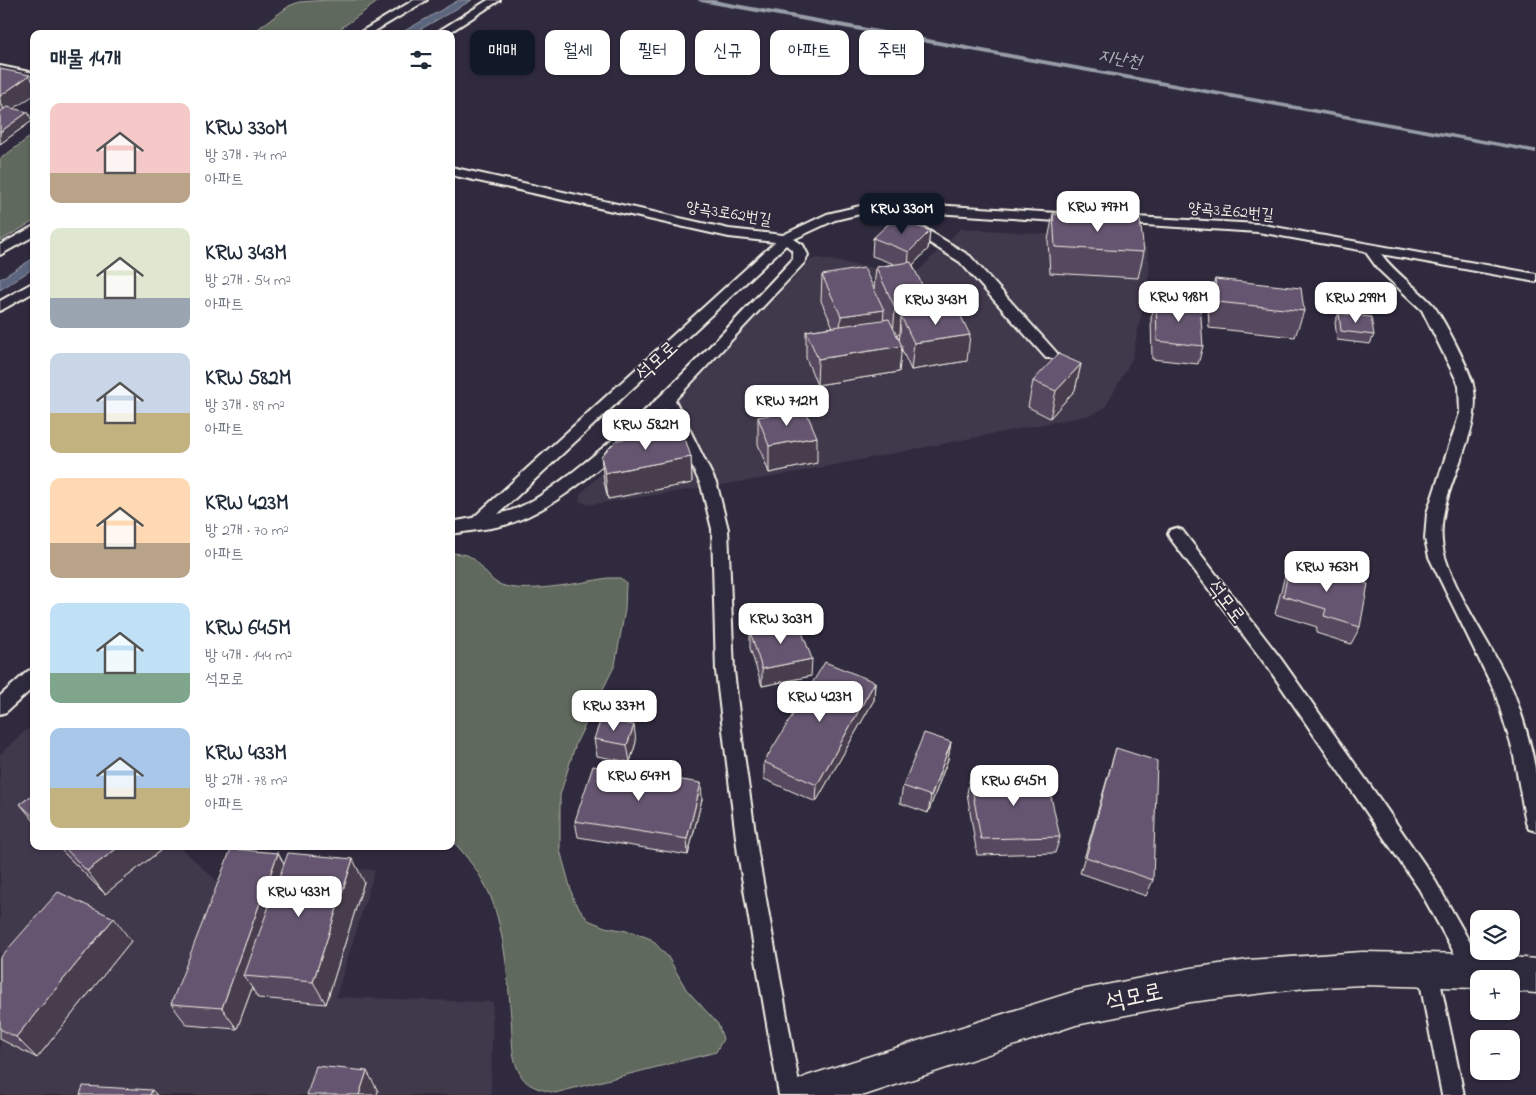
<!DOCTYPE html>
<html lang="ko">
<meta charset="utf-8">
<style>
:root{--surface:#fff;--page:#f2f2f3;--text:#1f2937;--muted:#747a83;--accent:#111827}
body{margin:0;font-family:"Indie Flower","Poor Story",sans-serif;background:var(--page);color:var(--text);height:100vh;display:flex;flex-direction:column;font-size:19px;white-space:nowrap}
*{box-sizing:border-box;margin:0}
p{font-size:16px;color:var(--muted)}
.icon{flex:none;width:28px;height:28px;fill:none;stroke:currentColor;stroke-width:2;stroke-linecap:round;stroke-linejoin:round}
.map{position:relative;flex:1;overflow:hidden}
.details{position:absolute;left:30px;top:30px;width:425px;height:820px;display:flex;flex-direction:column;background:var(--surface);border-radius:10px;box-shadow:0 1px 4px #0004}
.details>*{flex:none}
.banner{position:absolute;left:470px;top:30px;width:475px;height:45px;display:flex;gap:10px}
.fabs{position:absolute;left:1470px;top:910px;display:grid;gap:10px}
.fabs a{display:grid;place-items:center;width:50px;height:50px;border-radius:10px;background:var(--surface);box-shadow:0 1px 4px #0004;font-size:25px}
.price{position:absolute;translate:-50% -42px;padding:0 11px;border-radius:10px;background:#fff;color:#222;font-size:16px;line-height:32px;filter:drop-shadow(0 1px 2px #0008)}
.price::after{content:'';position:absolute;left:50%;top:30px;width:15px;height:11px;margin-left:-8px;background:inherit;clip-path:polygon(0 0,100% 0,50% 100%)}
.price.current{background:var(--accent);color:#fff}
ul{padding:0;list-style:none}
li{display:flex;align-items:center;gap:15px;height:125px;padding:0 20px}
li span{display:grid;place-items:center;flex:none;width:140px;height:100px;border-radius:10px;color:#555}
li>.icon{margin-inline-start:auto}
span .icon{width:60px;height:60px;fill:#fffc;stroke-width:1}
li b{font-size:21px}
h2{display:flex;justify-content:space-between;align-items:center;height:60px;padding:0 20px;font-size:21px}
.tag{padding:0 18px;border-radius:10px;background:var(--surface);box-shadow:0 1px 4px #0004;font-size:18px;line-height:45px}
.tag.current{background:var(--accent);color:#fff}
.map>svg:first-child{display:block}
.built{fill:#3f374c}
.green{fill:#61695d;stroke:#aaada2}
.water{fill:#5b657e;stroke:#989da8}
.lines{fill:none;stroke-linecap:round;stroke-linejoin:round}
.stream{fill:#989da8;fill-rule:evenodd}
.service-casing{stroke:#f4f1e8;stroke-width:4}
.tertiary-casing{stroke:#f4f1e8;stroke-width:3}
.service{fill:#2f2a3d;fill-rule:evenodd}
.tertiary{fill:#2f2a3d;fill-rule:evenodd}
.wall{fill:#57495f;stroke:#f4f1e8;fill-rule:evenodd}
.shaded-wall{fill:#473c4e;stroke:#f4f1e8}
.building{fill:#65556f;stroke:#f4f1e8}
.labels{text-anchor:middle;stroke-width:4;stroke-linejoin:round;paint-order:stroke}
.far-street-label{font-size:16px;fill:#f4f1e8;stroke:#2f2a3d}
.far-water-label{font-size:18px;font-style:italic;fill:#afb2b8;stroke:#2f2a3d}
.street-label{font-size:20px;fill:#f4f1e8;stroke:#2f2a3d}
.near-street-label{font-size:24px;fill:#f4f1e8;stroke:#2f2a3d}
</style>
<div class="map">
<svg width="1536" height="1095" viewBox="0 0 1536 1095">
<rect width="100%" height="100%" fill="#2f2a3d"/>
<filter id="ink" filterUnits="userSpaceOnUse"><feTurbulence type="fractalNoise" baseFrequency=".02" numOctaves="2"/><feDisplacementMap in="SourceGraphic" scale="10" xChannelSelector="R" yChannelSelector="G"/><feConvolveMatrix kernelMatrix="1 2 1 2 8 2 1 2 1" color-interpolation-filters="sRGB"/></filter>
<g filter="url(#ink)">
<g class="built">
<path d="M961,228L1128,240L1141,242L1147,247L1150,265L1147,287L1132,359L1105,408L1091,415L773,477L589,505L579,501L580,494L646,431L811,260L818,258L909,274L917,272Z"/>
<path d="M34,728V846H179L218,882L228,859L375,870L336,997L493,1002L491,1095H0V754L26,730Z"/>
</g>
<g class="green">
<path d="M328,0H380L333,34H251L289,6L299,2Z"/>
<path d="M34,134V221L0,241V159Z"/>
<path d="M454,553C459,554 466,554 469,556C481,562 486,577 497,583C519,596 583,582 608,578H620L626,582L625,610L615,665L576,743L560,795V850L574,901L588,920L605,927L632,932L651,939L668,957L686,989L718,1024L723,1039L716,1052L555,1093C544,1090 529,1088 522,1077C510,1059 513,1039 511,1018C508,979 505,932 490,895C482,876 465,854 451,839V554Z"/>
</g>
<g class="water">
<path d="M459,0H472L412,34H399Z"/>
<path d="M34,258V268L0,290V279Z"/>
</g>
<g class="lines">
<path class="stream" d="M697,0H713L1534,149H1536V153L701,2Z"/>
<defs>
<g id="service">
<path d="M414,0H427L370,34H357Z"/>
<path d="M488,0H500L447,34H434Z"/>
<path d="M0,66L34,73V79L0,72Z"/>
<path d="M451,167L729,229L783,235L827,214L860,206L934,205L1073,214L1079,218L1073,222L934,213H900L970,256L1056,352L1058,355L1056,358H1046L960,262L882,213L860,214L835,220L794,239L803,245L808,255L804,263L675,400L717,485L728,529L734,671L743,747L758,854L801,1095H779L738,854L725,747L716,671L712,529L701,485L665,409C621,448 573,498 519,520C499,529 473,530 451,534V522L473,518L775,242L729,237L451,175ZM786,245L792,250L793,259C723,332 655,409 574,471C550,489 528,508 498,514Z"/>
<path d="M1118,216L1258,224L1536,274V282L1381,254C1395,273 1416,287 1432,304C1442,315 1470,370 1473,385C1486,440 1427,498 1445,557C1460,604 1493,646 1513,691C1522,715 1533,750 1536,775C1536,793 1536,813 1536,831L1529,829L1526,823L1513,751L1495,692L1429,557L1425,539L1427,513L1460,413L1459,385L1422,310L1378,269L1365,251L1258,232L1113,223L1112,220L1113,217Z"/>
<path d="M34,226V236L0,255V245Z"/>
<path d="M34,282V292L0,311V301Z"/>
<path d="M1176,528L1182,530L1281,659L1381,801L1433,877L1481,962L1484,969L1481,976L1474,979L1467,976L1419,889L1367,813L1269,669L1170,538L1168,534L1170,530Z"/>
<path d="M34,669V687L6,712L0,714V696L28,671Z"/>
<path d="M1427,957L1434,960L1437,967L1464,1095H1442L1417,967L1420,960Z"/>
</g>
<path id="tertiary" d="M1362,952L1477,954L1536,959V993L1511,991V979H1479V988L1362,985L1305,988L1191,1002L1076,1025L865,1095H788L794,1082L807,1076L1076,991L1191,968L1248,960Z"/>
</defs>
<use href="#service" class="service-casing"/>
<use href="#tertiary" class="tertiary-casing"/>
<use href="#service" class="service"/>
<use href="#tertiary" class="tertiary"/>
</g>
<g class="wall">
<path d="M0,69L14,109L32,121L0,144Z"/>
<path d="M1053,214L1144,252L1138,278L1050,273L1048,240Z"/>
<path d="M930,231L928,249L913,265L930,312L967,361L911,370L901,348L899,372L817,385L806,358V331L833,327L821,301L822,275L874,289L876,267L894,264L872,256L873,238ZM896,334H900L899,341Z"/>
<path d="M1215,279L1304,311L1295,337L1209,328L1208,305Z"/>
<path d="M1156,300L1203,346L1198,364L1152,359L1151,318Z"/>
<path d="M1339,313L1374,335L1370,344L1337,340L1335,322Z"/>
<path d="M1081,364L1075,390L1050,418L1028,407L1033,381Z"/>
<path d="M758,417L817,463L769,473L758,444Z"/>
<path d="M601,456L691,457L692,483L608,499L604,482Z"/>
<path d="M1291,561L1360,627L1351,644L1316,633L1317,627L1275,614L1284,579Z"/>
<path d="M750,631L811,676L762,686L750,648Z"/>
<path d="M875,682L874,700L816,802L764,779V762Z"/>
<path d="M594,739L636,742L630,762L597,756Z"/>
<path d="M951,742L948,759L928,813L900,803L903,786Z"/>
<path d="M1116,748L1153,880L1146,896L1080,873L1111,765Z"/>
<path d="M970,777L1060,837L1055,853L977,855L967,793Z"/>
<path d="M34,794V821L20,804Z"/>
<path d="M702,799L688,855L578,837L575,821Z"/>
<path d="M57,846H159L161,850L105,894Z"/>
<path d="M284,865L364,882L326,1004L258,998L252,988L237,1029L187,1025L171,1004Z"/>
<path d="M131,941L37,1058L0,1039V958Z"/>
</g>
<g class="shaded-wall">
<path d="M30,75L34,85V95L6,114L0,100V96Z"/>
<path d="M28,112L32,121L0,144V132Z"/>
<path d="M930,231L928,249L908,270L909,252Z"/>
<path d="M931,303L928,329L901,316L900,334L893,335L895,308Z"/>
<path d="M884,310L882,336L839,343L841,316Z"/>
<path d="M970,335L967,361L911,370L914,343Z"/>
<path d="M902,346L899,372L817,385L818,359Z"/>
<path d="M1081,364L1075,390L1050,418L1056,391Z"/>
<path d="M817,437V463L769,473V446Z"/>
<path d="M691,457L692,483L608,499L605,473Z"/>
<path d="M812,659L811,676L762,686V669Z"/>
<path d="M875,682L874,700L816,802L817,785Z"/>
<path d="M634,725L636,742L630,762L627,745Z"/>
<path d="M951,742L948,759L928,813L931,796Z"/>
<path d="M701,783L702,799L688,855L687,839Z"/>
<path d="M120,846H159L161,850L105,894L87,871Z"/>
<path d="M278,853L291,877L244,976L252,988L237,1029L222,1008Z"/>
<path d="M353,859L364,882L326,1004L313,982Z"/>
<path d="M114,918L131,941L37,1058L16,1037Z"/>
<path d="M367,1071L378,1091L377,1095H359Z"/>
<path d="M152,1090L157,1095H150Z"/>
</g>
<g class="building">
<path d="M0,69L30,75L0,96Z"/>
<path d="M7,107L28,112L0,132V112Z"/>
<path d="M1053,214L1140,219L1144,252L1055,247Z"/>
<path d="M895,218L930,231L909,252L873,238Z"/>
<path d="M911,262L931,303L895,308L876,267Z"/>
<path d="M864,268L884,310L841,316L822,275Z"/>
<path d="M1215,279L1301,288L1304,311L1217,302Z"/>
<path d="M1156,300L1200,304L1203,346L1157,341Z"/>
<path d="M957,308L970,335L914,343L901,316Z"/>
<path d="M1339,313L1371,317L1374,335L1341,331Z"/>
<path d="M889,319L902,346L818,359L806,331Z"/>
<path d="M1058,354L1081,364L1056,391L1033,381Z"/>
<path d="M805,409L817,437L769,446L758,417Z"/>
<path d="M682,429L691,457L605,473L601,456L617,440Z"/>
<path d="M1291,561L1368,584L1360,627L1324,616L1326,609L1283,596Z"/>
<path d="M798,621L812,659L762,669L750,631Z"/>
<path d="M825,662L875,682L817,785L764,762Z"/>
<path d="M601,719L634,725L627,745L594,739Z"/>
<path d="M924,733L951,742L931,796L903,786Z"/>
<path d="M1116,748L1157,761L1153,880L1086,857Z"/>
<path d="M593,766L701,783L687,839L575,821Z"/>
<path d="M1046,774L1060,837L981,839L970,777Z"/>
<path d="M34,794V817L20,804Z"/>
<path d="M63,846H120L87,871Z"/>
<path d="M231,849L278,853L222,1008L171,1004Z"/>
<path d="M288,853L353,859L313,982L244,976Z"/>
<path d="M58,892L114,918L16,1037L0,1029V958Z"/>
<path d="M316,1066L367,1071L359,1095H307Z"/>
<path d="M83,1086L152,1090L150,1095H80Z"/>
</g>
</g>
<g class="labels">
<g class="far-street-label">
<text transform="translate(1231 210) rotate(5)" y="6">양곡3로62번길</text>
<text transform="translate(729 212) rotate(9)" y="6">양곡3로62번길</text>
</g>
<g class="far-water-label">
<text transform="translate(1120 58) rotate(10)" y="6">지난천</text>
</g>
<g class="street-label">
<text transform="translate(656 360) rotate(-43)" y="7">석모로</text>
<text transform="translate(1227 601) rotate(53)" y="7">석모로</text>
</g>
<g class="near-street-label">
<text transform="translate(1134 996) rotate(-12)" y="8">석모로</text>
</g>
</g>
</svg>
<div class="fabs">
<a><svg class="icon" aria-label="layers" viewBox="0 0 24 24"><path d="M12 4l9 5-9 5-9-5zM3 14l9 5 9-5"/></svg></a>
<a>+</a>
<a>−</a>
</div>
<b class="price" style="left:1098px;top:233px">KRW 797M</b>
<b class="price current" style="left:902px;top:235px">KRW 330M</b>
<b class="price" style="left:1179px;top:323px">KRW 918M</b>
<b class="price" style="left:1356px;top:324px">KRW 299M</b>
<b class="price" style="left:936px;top:326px">KRW 343M</b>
<b class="price" style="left:787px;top:427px">KRW 712M</b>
<b class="price" style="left:646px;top:451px">KRW 582M</b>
<b class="price" style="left:1327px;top:593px">KRW 763M</b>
<b class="price" style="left:781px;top:645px">KRW 303M</b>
<b class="price" style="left:820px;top:723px">KRW 423M</b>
<b class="price" style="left:614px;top:732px">KRW 337M</b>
<b class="price" style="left:639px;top:802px">KRW 647M</b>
<b class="price" style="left:1014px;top:807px">KRW 645M</b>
<b class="price" style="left:299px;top:918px">KRW 433M</b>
<div class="banner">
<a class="tag current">매매</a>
<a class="tag">월세</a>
<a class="tag">필터</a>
<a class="tag">신규</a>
<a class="tag">아파트</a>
<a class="tag">주택</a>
</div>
<section class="details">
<h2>매물 14개<svg class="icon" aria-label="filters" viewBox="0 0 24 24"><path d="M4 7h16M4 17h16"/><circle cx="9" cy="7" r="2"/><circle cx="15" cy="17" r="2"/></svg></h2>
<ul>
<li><span style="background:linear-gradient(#f6c9c9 70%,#b9a48a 0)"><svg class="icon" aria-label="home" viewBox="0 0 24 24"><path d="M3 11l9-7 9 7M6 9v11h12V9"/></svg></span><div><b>KRW 330M</b><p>방 3개 · 74 m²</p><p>아파트</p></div></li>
<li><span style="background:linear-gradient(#dfe7d0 70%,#9aa5b1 0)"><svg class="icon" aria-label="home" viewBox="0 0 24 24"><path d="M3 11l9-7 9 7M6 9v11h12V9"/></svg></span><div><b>KRW 343M</b><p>방 2개 · 54 m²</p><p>아파트</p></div></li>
<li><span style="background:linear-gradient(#c9d6e8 60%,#c2b280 0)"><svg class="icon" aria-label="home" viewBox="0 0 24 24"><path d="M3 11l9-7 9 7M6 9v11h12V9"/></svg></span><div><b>KRW 582M</b><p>방 3개 · 89 m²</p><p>아파트</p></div></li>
<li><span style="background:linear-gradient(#ffd9b3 65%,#b9a48a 0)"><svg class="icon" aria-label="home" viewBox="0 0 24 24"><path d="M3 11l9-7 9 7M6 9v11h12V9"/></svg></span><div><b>KRW 423M</b><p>방 2개 · 70 m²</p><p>아파트</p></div></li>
<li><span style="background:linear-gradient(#bfe0f5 70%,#7fa58c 0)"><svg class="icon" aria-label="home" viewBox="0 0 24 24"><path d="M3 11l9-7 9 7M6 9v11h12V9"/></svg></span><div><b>KRW 645M</b><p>방 4개 · 144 m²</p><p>석모로</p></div></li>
<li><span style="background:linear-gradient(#a9c7e8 60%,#c2b280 0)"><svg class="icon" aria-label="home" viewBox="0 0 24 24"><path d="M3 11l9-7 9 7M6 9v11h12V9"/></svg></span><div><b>KRW 433M</b><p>방 2개 · 78 m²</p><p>아파트</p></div></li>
</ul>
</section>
</div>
